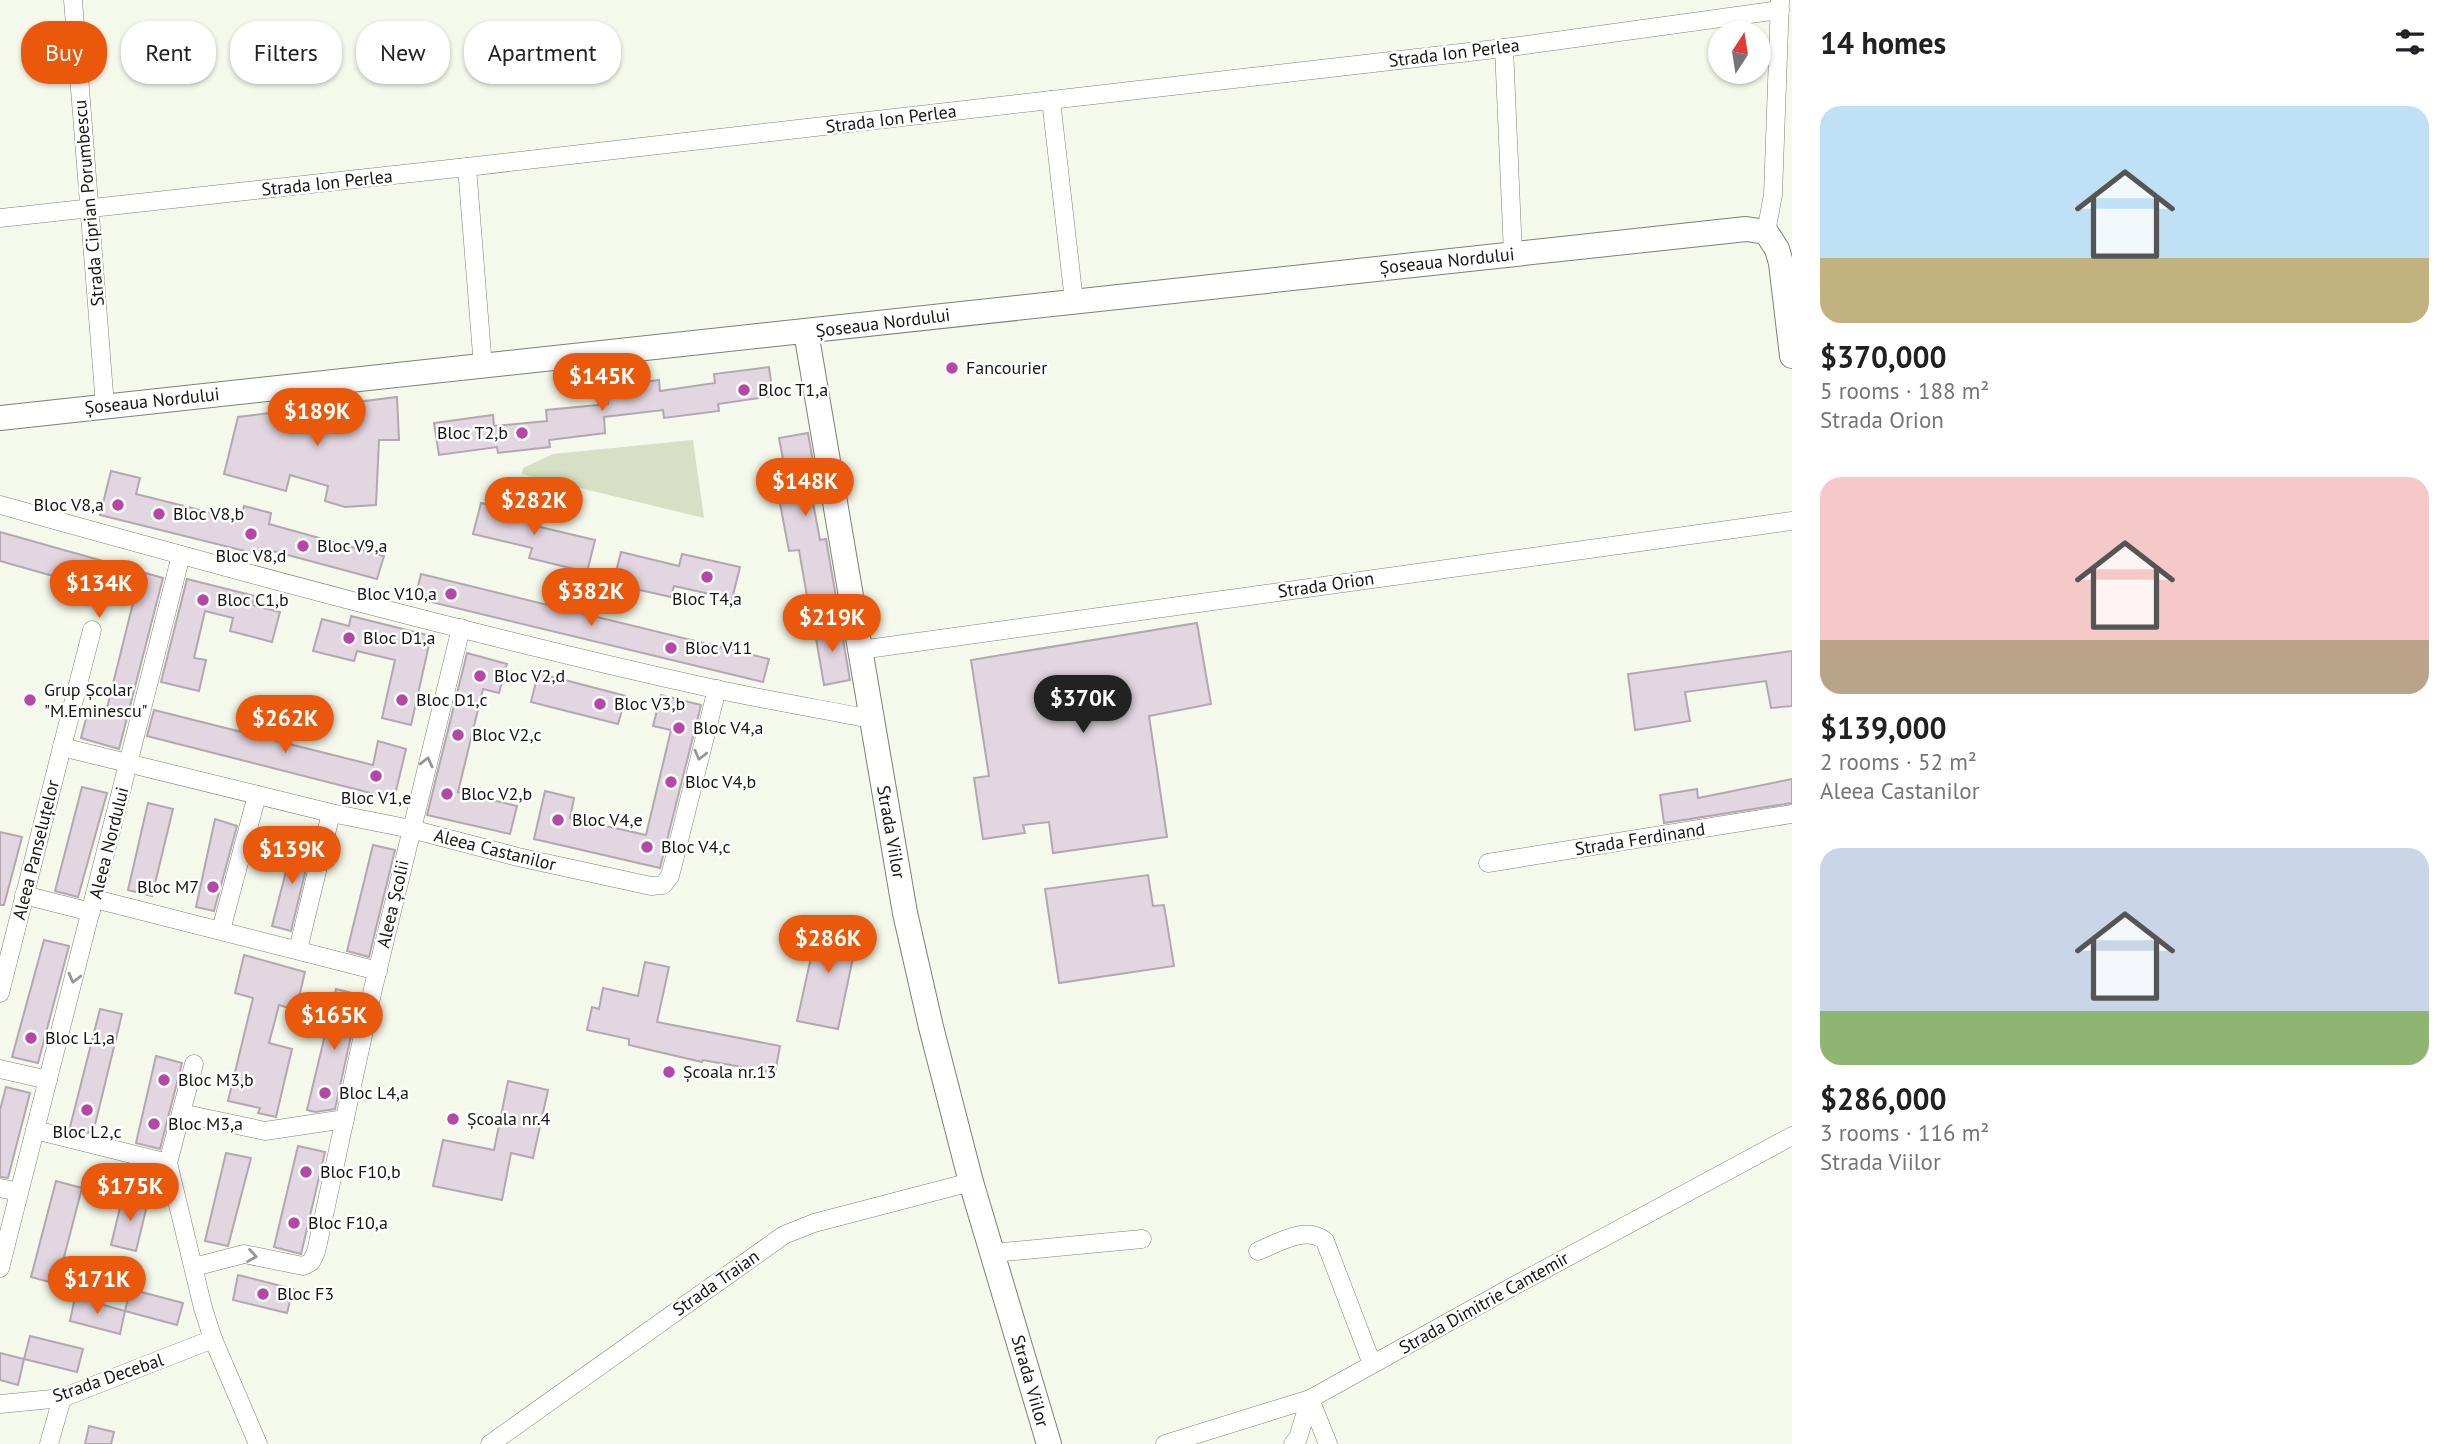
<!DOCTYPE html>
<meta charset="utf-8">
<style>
:root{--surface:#fff;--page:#f6f6f6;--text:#202124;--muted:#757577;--accent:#ea580c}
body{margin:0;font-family:"PT Sans",sans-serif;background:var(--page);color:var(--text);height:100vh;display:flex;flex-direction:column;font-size:26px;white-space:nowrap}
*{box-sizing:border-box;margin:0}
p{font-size:23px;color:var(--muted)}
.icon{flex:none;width:38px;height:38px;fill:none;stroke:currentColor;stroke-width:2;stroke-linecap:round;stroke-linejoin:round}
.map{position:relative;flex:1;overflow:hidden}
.drawer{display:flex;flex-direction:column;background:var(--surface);width:665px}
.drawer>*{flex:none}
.hud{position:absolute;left:21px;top:21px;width:665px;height:63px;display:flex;gap:14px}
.needle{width:46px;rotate:12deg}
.tools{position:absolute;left:1708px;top:21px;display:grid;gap:14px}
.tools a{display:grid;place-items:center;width:63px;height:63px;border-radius:50%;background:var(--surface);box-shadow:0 2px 5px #0004;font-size:35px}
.price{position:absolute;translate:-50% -60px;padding:0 16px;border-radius:24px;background:var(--accent);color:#fff;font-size:23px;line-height:46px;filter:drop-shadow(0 2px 4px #0008)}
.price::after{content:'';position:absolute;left:50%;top:42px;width:21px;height:16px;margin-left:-10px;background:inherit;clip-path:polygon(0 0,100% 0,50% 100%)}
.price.active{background:#222;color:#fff}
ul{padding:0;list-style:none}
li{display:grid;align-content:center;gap:14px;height:371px;padding:0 28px}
li span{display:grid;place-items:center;height:217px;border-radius:21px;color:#555}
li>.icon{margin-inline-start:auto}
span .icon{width:126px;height:126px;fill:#fffc;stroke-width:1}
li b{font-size:30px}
h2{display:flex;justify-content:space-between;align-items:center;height:84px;padding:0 28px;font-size:30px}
.pill{padding:0 24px;border-radius:28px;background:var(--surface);box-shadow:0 2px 5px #0004;font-size:24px;line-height:63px}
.pill.active{background:var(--accent);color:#fff}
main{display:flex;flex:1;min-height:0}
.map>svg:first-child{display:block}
.green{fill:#d7dfc5}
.building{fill:#e2d6e0;stroke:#b3a7b1;stroke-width:2}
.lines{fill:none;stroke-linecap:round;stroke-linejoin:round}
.street-casing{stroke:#7d8174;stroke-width:19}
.secondary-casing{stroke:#7d8174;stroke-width:26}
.street{stroke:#fff;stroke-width:18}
.secondary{stroke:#fff;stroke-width:24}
.oneway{stroke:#969794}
.poi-dot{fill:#b548a7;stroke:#fff;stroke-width:2.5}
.labels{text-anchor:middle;stroke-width:5;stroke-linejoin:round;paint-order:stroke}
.street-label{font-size:18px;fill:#151712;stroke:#fff}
.poi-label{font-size:18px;fill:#151712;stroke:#fff;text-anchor:start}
</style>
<main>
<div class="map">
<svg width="1792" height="1444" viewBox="0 0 1792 1444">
<rect width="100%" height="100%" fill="#f5f9eb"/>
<path class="green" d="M693,440L704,518L522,474L523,468L553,454Z"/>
<g class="building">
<path d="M769,367L773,396L718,404L719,411L664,418L663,410L604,417L605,433L549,440L550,447L498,453L497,447L439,455L434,423L493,415L494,426L547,421L546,410L608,404L606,387L659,380L660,391L715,383L714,374Z"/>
<path d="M397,397L399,440H379L376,505L345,507L325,501L328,486L290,475L286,491L224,474L238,417Z"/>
<path d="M808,433L818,491L811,492L820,540L826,539L836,597L808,602L799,550L789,551L778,493L789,491L779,438Z"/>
<path d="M111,471L140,478L136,494L240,520L244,506L271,513L269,524L384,556L377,579L262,548L261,555L100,515Z"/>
<path d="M481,503L538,516L536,526L595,540L587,572L529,558L532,548L473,534Z"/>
<path d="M0,532L163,578L119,749L81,738L89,707L106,712L134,599L0,561Z"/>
<path d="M621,552L679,566L682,554L740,567L732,599L674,586L671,597L613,584Z"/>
<path d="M421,574L769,659L763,682L415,598Z"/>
<path d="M187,579L255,596L252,605L280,612L272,642L230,631L233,618L205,611L194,658L206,660L199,691L161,682Z"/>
<path d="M351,616L431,636L411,725L382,718L395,660L357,651L354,661L313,651L322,619L349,626Z"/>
<path d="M840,622L850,680L824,685L814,627Z"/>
<path d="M1197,623L1211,704L1149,716L1167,837L1053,853L1049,822L1023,825L1025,833L983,839L974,778L989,776L971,660Z"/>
<path d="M1792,651V706L1771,708L1766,681L1685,692L1690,721L1635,730L1628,674Z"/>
<path d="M467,653L507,664L499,693L483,689L458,792L517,806L510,834L427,815Z"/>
<path d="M538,673L626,696L618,724L531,702Z"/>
<path d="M661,695L701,705L660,868L534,839L545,791L574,798L570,818L646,835L671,730L653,726Z"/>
<path d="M154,710L373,765L378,741L406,749L394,799L147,736Z"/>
<path d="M1792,779V803L1664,823L1660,795L1697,789L1698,798Z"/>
<path d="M82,787L107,793L78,897L55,891Z"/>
<path d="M148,803L173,809L152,896L128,890Z"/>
<path d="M215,819L237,826L214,911L196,907Z"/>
<path d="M0,832L22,837L4,905H0Z"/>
<path d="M294,840L312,844L291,931L272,926Z"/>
<path d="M373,845L395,850L369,957L347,951Z"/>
<path d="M1148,875L1153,906L1164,905L1174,966L1059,983L1045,889Z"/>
<path d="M819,921L859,929L838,1029L797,1021Z"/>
<path d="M44,940L69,946L38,1063L12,1057Z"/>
<path d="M244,955L305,972L296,1010L279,1005L269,1043L292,1049L276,1117L258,1113L260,1108L228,1101L253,998L235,993Z"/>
<path d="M645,962L669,967L657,1022L780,1046L775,1073L703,1060L702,1062L629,1045V1039L587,1030L592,1007L599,1009L603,988L638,996Z"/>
<path d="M336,989L360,995L335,1109L315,1112L307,1110Z"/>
<path d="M100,1009L122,1014L93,1133L70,1127Z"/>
<path d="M156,1056L182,1063L160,1149L136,1143Z"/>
<path d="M508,1081L548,1090L533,1158L511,1153L502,1200L433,1186L443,1140L494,1150Z"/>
<path d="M6,1087L30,1093L8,1178L0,1177V1110Z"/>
<path d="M298,1146L325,1152L301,1254L274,1247Z"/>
<path d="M226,1153L251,1158L228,1246L205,1241Z"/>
<path d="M56,1181L82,1188L57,1284L31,1277Z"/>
<path d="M123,1195L148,1201L136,1251L111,1245Z"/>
<path d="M238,1275L293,1289L287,1313L233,1300Z"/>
<path d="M130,1289L183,1303L177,1325L125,1311Z"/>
<path d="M75,1297L125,1311L120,1334L70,1321Z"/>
<path d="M30,1336L83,1349L77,1372L24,1359Z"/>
<path d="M0,1353L24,1359L18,1385L0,1380Z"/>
<path d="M89,1426L114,1432L111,1444H85Z"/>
</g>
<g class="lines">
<defs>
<g id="street">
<path d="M73,0L105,406"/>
<path d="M1504,48L1513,254"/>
<path d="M1051,100L1074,301"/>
<path d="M467,167L483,367"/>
<path d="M0,218L467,167L1504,48L1780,10"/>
<path d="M1766,232L1773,195L1780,0"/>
<path d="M0,505C237,571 475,636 715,689C767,700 819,709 871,719"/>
<path d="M860,650L1792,521"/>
<path d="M62,747L92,630"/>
<path d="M1488,863L1792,814"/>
<path d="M24,895L91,912"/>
<path d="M95,899L378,971"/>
<path d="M221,930L257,795"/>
<path d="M298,950L331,813"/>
<path d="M0,993L62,747L331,813L411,829L518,857L651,886L663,885L670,876L717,689"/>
<path d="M0,1069L48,1080"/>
<path d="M181,1113L194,1064"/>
<path d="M35,1130L168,1163"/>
<path d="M0,1188L19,1192"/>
<path d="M1258,1251C1278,1243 1306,1225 1325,1241L1372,1364"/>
<path d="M993,1253L1142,1239"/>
<path d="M194,1267L244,1254L303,1266L311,1262L316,1252L373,989L461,628"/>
<path d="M0,1268L181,555"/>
<path d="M1310,1399L1328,1444"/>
<path d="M0,1404L62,1398L213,1339"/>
<path d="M49,1444L62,1398"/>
<path d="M258,1444L213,1339L203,1308L168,1163L181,1113L265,1131L345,1119"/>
<path d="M490,1444L784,1235L814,1223L971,1182"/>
<path d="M1165,1444L1310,1399L1510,1288L1792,1136"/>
<path d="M1293,1444L1298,1438L1310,1399"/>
</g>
<g id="secondary">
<path d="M806,332L905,913L931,1027L971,1182L1049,1444"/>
<path d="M0,418L1746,229L1766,232L1777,249L1781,263L1792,356"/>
</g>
</defs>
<use href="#street" class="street-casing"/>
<use href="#secondary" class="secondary-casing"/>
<use href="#street" class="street"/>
<use href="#secondary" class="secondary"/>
</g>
<defs><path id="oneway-chevron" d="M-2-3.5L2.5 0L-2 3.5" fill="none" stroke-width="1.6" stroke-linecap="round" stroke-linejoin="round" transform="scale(1.75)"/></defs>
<g class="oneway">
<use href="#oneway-chevron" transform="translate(700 755) rotate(104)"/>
<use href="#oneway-chevron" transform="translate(427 762) rotate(-76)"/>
<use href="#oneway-chevron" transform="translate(74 978) rotate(104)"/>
<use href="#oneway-chevron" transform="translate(252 1256) rotate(9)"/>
</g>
<g class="poi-dot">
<circle cx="952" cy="368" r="7"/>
<circle cx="744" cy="390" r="7"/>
<circle cx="522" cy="433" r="7"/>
<circle cx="118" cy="505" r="7"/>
<circle cx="159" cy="514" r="7"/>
<circle cx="251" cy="534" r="7"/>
<circle cx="303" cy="546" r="7"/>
<circle cx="707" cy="577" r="7"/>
<circle cx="451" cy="594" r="7"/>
<circle cx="203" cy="600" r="7"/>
<circle cx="349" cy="638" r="7"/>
<circle cx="671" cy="648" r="7"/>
<circle cx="480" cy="676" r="7"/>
<circle cx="30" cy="700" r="7"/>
<circle cx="402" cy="700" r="7"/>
<circle cx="600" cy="704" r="7"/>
<circle cx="679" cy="728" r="7"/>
<circle cx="458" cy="735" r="7"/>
<circle cx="376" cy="776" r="7"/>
<circle cx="671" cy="782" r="7"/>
<circle cx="447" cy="794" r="7"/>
<circle cx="558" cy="820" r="7"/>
<circle cx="647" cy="847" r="7"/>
<circle cx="213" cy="887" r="7"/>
<circle cx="31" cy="1038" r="7"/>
<circle cx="669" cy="1072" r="7"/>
<circle cx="164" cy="1080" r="7"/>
<circle cx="325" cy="1093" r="7"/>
<circle cx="87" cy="1110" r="7"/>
<circle cx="453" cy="1119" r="7"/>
<circle cx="154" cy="1124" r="7"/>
<circle cx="306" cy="1172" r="7"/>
<circle cx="294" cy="1223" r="7"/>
<circle cx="263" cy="1294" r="7"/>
</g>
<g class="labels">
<g class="street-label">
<text transform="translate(1454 53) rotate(-7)" y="6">Strada Ion Perlea</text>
<text transform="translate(891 119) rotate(-7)" y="6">Strada Ion Perlea</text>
<text transform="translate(327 183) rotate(-6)" y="6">Strada Ion Perlea</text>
<text transform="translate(89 203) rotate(-95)" y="6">Strada Ciprian Porumbescu</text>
<text transform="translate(1447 261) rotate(-6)" y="6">Șoseaua Nordului</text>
<text transform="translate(883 323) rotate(-7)" y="6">Șoseaua Nordului</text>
<text transform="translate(152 401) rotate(-6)" y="6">Șoseaua Nordului</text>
<text transform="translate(1326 585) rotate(-8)" y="6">Strada Orion</text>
<text transform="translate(891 832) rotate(80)" y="6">Strada Viilor</text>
<text transform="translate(1640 839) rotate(-9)" y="6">Strada Ferdinand</text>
<text transform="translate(109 843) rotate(-76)" y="6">Aleea Nordului</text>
<text transform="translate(36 850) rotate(-76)" y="6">Aleea Panseluțelor</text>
<text transform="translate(495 850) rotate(14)" y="6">Aleea Castanilor</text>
<text transform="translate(393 904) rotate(-77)" y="6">Aleea Școlii</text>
<text transform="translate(716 1283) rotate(-35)" y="6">Strada Traian</text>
<text transform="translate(1484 1303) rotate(-29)" y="6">Strada Dimitrie Cantemir</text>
<text transform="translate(108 1378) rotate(-19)" y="6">Strada Decebal</text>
<text transform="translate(1030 1381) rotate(74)" y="6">Strada Viilor</text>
</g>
<g class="poi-label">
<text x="966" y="374">Fancourier</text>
<text x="758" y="396">Bloc T1,a</text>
<text x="508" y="439" text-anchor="end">Bloc T2,b</text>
<text x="104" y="511" text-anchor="end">Bloc V8,a</text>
<text x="173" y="520">Bloc V8,b</text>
<text x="317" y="552">Bloc V9,a</text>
<text x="251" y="562" text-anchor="middle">Bloc V8,d</text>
<text x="437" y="600" text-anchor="end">Bloc V10,a</text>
<text x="707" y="605" text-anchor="middle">Bloc T4,a</text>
<text x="217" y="606">Bloc C1,b</text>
<text x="363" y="644">Bloc D1,a</text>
<text x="685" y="654">Bloc V11</text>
<text x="494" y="682">Bloc V2,d</text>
<text x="44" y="696">Grup Școlar<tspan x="44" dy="21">"M.Eminescu"</tspan></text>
<text x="416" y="706">Bloc D1,c</text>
<text x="614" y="710">Bloc V3,b</text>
<text x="693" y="734">Bloc V4,a</text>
<text x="472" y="741">Bloc V2,c</text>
<text x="685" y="788">Bloc V4,b</text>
<text x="461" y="800">Bloc V2,b</text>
<text x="376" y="804" text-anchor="middle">Bloc V1,e</text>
<text x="572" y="826">Bloc V4,e</text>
<text x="661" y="853">Bloc V4,c</text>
<text x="199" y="893" text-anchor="end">Bloc M7</text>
<text x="45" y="1044">Bloc L1,a</text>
<text x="683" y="1078">Școala nr.13</text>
<text x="178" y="1086">Bloc M3,b</text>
<text x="339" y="1099">Bloc L4,a</text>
<text x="467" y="1125">Școala nr.4</text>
<text x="168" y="1130">Bloc M3,a</text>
<text x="87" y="1138" text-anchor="middle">Bloc L2,c</text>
<text x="320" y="1178">Bloc F10,b</text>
<text x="308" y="1229">Bloc F10,a</text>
<text x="277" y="1300">Bloc F3</text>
</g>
</g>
</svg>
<div class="tools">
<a><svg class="needle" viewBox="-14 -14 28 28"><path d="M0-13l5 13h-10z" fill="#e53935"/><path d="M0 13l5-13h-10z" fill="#757577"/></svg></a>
</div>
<b class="price" style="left:602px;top:413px">$145K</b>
<b class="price" style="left:317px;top:448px">$189K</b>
<b class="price" style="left:805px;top:518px">$148K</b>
<b class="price" style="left:534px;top:537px">$282K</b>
<b class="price" style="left:99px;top:620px">$134K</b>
<b class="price" style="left:591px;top:628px">$382K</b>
<b class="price" style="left:832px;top:654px">$219K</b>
<b class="price active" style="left:1083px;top:735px">$370K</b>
<b class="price" style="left:285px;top:755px">$262K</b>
<b class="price" style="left:292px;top:886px">$139K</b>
<b class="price" style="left:828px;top:975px">$286K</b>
<b class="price" style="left:334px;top:1052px">$165K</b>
<b class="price" style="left:130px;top:1223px">$175K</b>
<b class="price" style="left:97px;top:1316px">$171K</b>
<div class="hud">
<a class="pill active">Buy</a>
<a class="pill">Rent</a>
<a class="pill">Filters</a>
<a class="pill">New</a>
<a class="pill">Apartment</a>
</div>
</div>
<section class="drawer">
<h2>14 homes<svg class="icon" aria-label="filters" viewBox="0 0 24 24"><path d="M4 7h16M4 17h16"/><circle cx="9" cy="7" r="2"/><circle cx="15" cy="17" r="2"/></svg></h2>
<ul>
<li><span style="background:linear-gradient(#bfe0f5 70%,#c2b280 0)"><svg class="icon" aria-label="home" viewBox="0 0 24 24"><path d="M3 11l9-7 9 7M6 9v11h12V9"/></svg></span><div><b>$370,000</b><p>5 rooms · 188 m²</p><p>Strada Orion</p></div></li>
<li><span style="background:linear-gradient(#f6c9c9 75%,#b9a48a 0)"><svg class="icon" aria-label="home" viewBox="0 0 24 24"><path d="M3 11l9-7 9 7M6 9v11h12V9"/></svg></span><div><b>$139,000</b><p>2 rooms · 52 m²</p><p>Aleea Castanilor</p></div></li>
<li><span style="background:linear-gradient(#c9d6e8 75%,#8fb573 0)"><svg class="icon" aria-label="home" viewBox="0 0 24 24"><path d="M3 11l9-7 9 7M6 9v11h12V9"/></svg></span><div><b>$286,000</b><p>3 rooms · 116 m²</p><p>Strada Viilor</p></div></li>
</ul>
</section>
</main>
